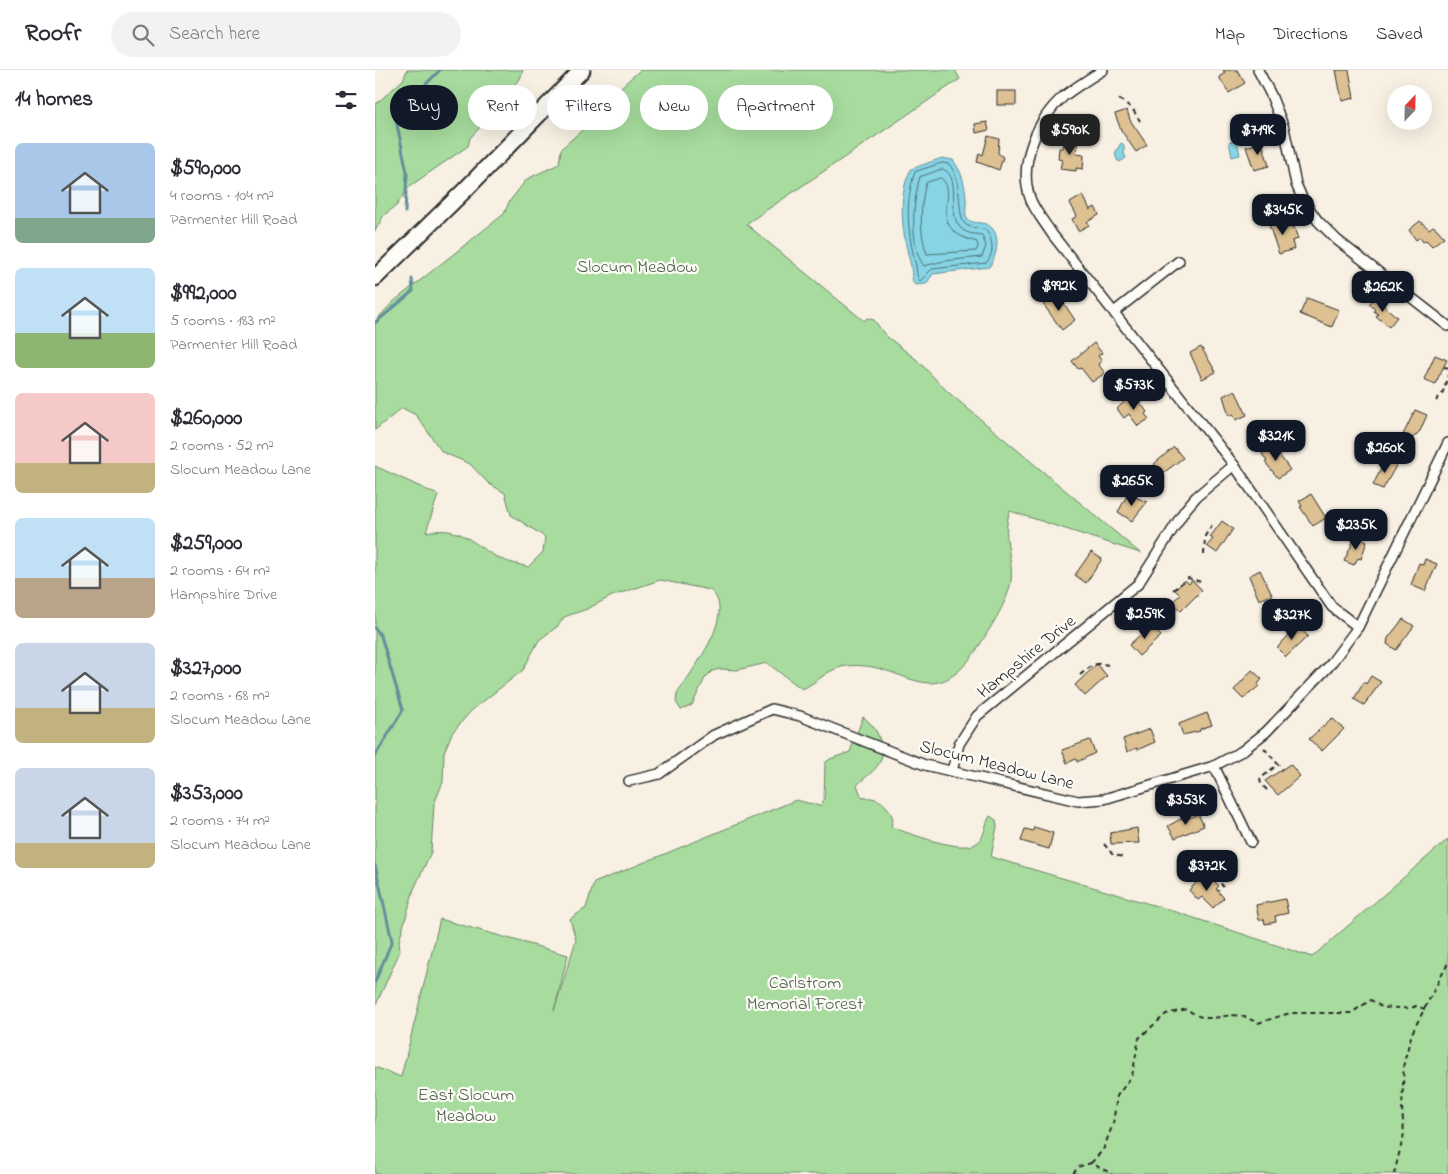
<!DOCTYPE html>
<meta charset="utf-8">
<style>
:root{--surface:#fff;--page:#f2f2f3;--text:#2b2b33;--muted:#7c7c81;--line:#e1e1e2;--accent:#111827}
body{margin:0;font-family:"Indie Flower",sans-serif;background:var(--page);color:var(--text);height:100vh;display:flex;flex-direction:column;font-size:19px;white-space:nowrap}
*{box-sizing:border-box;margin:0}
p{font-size:16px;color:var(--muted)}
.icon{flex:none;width:28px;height:28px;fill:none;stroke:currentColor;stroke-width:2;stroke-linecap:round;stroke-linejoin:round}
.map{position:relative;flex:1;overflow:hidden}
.details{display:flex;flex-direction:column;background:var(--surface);width:375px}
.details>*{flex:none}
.hud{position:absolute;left:15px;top:15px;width:475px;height:45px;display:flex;gap:10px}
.needle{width:32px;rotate:22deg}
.fabs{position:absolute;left:1012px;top:15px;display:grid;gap:10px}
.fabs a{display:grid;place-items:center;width:45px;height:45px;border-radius:50%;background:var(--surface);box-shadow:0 5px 20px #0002;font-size:25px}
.price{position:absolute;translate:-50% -42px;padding:0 11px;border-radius:10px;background:var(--accent);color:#fff;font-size:16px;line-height:32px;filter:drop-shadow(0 1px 2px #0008)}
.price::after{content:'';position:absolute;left:50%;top:30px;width:15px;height:11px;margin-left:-8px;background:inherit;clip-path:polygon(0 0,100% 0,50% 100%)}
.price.active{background:#222;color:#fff}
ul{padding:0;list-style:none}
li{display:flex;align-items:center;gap:15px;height:125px;padding:0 15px}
li span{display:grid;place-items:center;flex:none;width:140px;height:100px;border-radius:8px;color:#555}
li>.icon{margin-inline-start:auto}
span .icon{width:60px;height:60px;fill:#fffc;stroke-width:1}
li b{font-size:21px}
h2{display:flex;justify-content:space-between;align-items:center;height:60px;padding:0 15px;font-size:21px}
.pill{padding:0 18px;border-radius:22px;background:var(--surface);box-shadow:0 5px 20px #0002;font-size:18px;line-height:45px}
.pill.active{background:var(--accent);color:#fff}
header{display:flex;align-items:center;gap:30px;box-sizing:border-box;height:70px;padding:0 25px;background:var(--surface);border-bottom:1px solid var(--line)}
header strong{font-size:24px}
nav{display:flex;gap:28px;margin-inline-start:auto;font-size:18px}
.search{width:350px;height:45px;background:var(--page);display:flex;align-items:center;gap:12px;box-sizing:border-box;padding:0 18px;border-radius:28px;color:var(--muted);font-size:19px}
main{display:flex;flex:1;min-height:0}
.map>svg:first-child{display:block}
.green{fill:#a7dc9e;stroke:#698464}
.water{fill:#86d4e5;stroke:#62909b}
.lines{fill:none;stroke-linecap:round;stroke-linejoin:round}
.shore{stroke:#4f6f75;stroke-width:1}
.stream{stroke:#62909b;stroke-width:3}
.building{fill:#dec192;stroke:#2b2b2b}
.street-casing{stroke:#2b2b2b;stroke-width:12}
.highway-casing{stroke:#2b2b2b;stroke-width:19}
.path{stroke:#2b2b2b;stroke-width:2;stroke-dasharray:5 4;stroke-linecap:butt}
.street{stroke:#fdfcf7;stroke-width:9}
.highway{stroke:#fdfcf7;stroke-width:15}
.labels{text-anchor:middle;stroke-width:4.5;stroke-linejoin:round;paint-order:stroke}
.park-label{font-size:18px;fill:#50604e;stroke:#fdfcf7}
.street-label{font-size:18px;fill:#2b2b2b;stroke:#fdfcf7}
</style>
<header>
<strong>Roofr</strong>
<div class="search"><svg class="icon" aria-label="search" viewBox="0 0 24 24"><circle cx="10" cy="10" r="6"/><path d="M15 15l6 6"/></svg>Search here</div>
<nav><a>Map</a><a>Directions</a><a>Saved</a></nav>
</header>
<main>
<section class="details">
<h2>14 homes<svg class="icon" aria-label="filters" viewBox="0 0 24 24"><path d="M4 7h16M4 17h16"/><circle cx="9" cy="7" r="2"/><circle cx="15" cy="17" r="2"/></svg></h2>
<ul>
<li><span style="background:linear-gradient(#a9c7e8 75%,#7fa58c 0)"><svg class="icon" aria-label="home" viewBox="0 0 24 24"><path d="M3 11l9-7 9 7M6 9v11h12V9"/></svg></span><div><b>$590,000</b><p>4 rooms · 104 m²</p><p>Parmenter Hill Road</p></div></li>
<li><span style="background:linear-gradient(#bfe0f5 65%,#8fb573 0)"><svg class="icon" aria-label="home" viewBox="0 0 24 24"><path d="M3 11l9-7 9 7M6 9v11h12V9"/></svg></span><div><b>$992,000</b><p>5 rooms · 183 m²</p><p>Parmenter Hill Road</p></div></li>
<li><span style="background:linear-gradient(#f6c9c9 70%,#c2b280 0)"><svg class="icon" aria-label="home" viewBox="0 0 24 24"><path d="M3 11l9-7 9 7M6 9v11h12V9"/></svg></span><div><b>$260,000</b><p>2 rooms · 52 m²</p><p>Slocum Meadow Lane</p></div></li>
<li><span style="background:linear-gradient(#bfe0f5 60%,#b9a48a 0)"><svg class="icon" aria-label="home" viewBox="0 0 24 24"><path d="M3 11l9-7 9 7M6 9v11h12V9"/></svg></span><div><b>$259,000</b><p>2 rooms · 64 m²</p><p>Hampshire Drive</p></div></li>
<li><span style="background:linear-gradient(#c9d6e8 65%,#c2b280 0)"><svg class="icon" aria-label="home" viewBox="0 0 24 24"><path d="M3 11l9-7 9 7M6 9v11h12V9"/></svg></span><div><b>$327,000</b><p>2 rooms · 68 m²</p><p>Slocum Meadow Lane</p></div></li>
<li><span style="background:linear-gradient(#c9d6e8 75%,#c2b280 0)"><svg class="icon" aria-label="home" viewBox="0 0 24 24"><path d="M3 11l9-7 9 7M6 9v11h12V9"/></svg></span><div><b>$353,000</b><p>2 rooms · 74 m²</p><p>Slocum Meadow Lane</p></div></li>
</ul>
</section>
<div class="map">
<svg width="1073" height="1104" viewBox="0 0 1073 1104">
<rect width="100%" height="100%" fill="#f7f0e3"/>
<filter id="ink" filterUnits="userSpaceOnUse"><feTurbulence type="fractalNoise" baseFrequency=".02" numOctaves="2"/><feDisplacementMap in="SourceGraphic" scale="10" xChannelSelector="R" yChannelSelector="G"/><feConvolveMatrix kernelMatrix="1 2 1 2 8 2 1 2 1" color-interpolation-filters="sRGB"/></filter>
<g filter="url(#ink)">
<g class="green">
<path d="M32,0H148L145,9L131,22L122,39L95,68L93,76L35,116L21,136L9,145L0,161V35L28,10Z"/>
<path d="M265,0H580L585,9L371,154L489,251L492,248L499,250L510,265L542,290L573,322L765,483L635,441C625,468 641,492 635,516C631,534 614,560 604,576C555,652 528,585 466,597C452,600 440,614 427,619L392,593L362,600L345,599L337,601L330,608L317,635L306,640L301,632L302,624C316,601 364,543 335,520L285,510L237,526L212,539L189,547L183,556L164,570L148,600L96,641L77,663L69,682L68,712L59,734L56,782L39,819L24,871L25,881L0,937V396L63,425L51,462C90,455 96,475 126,489C134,493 144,494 153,497L168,482L170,467L136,445L130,423L113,413L95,394L67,382L41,345L27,338L0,360V251L18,232L129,144L134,132L152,109L184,94L186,79L216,52L225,36Z"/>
<path d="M488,647C497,654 501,659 505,670C513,694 498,700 482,715L487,728C503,726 513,734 518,749L516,757C534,763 587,784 602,773C611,766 609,755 615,746L621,750L622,757L616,787L795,840L937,887L1073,769V1104H0V997L26,1007L65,849L193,885L179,941L201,870L195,849L211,838L219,813L421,730L445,736L449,729L450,693L455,689L475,682Z"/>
</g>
<g class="water">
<path d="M862,70L865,85L857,87L854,72Z"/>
<path d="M746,73L749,75V83L751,88L745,92L742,90L740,83Z"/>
<path d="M567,88L578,90C587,102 590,114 591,129C592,136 589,142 592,149C598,154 605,152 611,154C628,161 622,187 614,197L558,204L551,214L540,215C536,210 537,203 536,196C528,166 521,128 536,99Z"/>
</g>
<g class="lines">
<g class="shore">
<path d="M567,93L574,94C589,112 581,148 591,155C597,158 605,158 611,160C618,170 620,183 611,193L557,199L545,211C541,206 542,201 541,196C533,164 529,134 540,102Z"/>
<path d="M568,99C589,108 569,147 588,160C593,164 601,164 607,165L611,176L607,187L569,191L549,196C534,178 538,128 545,107Z"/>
<path d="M566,108C587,126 547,157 602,172L603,176L601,181L552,184C544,162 545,135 551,113Z"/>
</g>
<g class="stream">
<path d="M30,142L32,102L20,45L65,0"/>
<path d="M0,253L38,221L37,209"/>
<path d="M0,558L6,566L28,640L0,686"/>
<path d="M0,795L17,871L0,912"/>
</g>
</g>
<g class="building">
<path d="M848,0H862L870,13L854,23L844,7L850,3Z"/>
<path d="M961,0H974L979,28L967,31Z"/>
<rect x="622" y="21" width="19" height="14"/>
<path d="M752,40L755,50L772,75L761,82L746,60L740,44Z"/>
<path d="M612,52L614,60L601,63L600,54Z"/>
<path d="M613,66L624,69L623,83L628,87L624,100L602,92L604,83L608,85Z"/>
<path d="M689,69L703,71L701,84L709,85L708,99L701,98V101L685,99L687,90L683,89L684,78H687Z"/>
<path d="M887,72L894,96L879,100L871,77Z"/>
<path d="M708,125L715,140L720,137L724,145L712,152L714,155L703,161L697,149L702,146L695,133Z"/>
<path d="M907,149L910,158L919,157L923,169L917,171L919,179L904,184L894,155Z"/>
<path d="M1045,151L1054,159L1058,156L1062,159L1069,167L1057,176L1051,170L1048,172L1045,167L1041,170L1034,160Z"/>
<path d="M679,225L686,234L688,232L700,250L687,260L668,234Z"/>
<path d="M932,228L964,240L957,257L925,244Z"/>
<path d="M1000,228L1022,247L1014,257L1001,246L1003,244L999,241L1000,239L994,234Z"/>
<path d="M719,273L727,283L723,286L727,291L723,294L730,303L717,312L706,298L703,299L697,291Z"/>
<path d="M826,277L841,302L827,309L815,283Z"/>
<path d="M1060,285L1072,290L1060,314L1049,309Z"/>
<path d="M860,320L872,345L861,350L858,344L854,346L848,326Z"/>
<path d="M756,325L762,333L764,331L772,342L770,344L774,349L763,356L754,344L749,348L742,339Z"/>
<path d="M1040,340L1052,345L1045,361L1037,369L1028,365Z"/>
<path d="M898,376L915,400L903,408L890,392L892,391L887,384Z"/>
<path d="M799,377L808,388L787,404L779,394Z"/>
<path d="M1011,389L1022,394L1008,419L998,415Z"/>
<path d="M753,424L772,432L757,451L743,442Z"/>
<path d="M936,424L951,448L938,456L925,437L927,436L924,431Z"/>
<path d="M847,451L858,459L842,483L832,476L838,469L835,467Z"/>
<path d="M981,466L992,471L986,489L983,488L979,495L969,491Z"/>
<path d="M716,482L727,489L711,513L700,505Z"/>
<path d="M1050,489L1062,494L1050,521L1036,515L1044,493L1048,495Z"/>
<path d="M885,500L897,525L884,530L874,506Z"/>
<path d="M810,510L814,514L817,510L827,520L806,541L797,532L805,525L800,520Z"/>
<path d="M1028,549L1039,556L1021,580L1012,574L1013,568Z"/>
<path d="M776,555L786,566L764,586L754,575Z"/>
<path d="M922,556L933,566L911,587L902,578Z"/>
<path d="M722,594L732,606L710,626L700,615Z"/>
<path d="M877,600L887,609L883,614L884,616L868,629L859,620Z"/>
<path d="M996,606L1006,612L989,635L979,629L989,612L991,614Z"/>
<path d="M832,643L837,655L825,659V661L808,665L804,654Z"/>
<path d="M957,648L969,659L947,681L934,669Z"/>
<path d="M775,659L780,672L762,680V678L752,682L748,669Z"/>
<path d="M715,670L720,683L702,692L701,689L692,693L687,680Z"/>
<path d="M915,694L925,706L903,725L890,711Z"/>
<path d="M823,744L829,756L800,768L793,756L811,746L812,749Z"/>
<path d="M659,757L678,763L674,779L646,771L650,759L658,761Z"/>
<path d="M762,758L764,773L736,774L735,763Z"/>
<path d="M828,806L835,813L838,810L844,816L841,819L849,828L838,838L827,827L823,830L814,820Z"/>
<path d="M910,829L913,843L900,846L901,852L890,854L889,849L884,850L881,835Z"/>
</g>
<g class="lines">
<defs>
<g id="street">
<path d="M728,0C715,8 701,17 689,26C662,49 643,94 655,128C659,140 670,153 677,164L859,395L957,537L983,557"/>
<path d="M883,0L896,25L909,58L921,114L928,130L943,151L962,170L1073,256"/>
<path d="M739,242L804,191"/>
<path d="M839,696L876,772"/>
<path d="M577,701L584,674L602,646L763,514L810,440L821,427L859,395"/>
<path d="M254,711L284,704L339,665L397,639L425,646L550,695L703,731L729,729L839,696L867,681L891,662L954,596L983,557L1073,373"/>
</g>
<path id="highway" d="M0,208L90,120L207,0"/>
</defs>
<use href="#street" class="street-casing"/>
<use href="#highway" class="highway-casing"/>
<g class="path">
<path d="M744,29L757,38L765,51"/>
<path d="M1069,297L1073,299"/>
<path d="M1061,331L1068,322L1073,305"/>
<path d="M829,485L830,466L837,455"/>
<path d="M798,520L813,508L826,512"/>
<path d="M705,605C715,597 720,591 733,595"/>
<path d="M889,678L907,699"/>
<path d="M892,720L886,714L885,709L903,694"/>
<path d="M729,774L738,785L750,787"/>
<path d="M823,801L838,805L848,816L843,821"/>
<path d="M716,1093L728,1080L738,1054L742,1026L757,1006L764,968L791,944L812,939C835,957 845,942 867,946C872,947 878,951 883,953L915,943H976L996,930L1008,938C1019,936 1031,941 1041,936L1050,939"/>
<path d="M698,1104L703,1097L716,1093L737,1104"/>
<path d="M1019,1104L1029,1064L1027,1038L1029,992L1037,963L1073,893"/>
</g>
<use href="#street" class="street"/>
<use href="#highway" class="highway"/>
</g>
</g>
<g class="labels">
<g class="park-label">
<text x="262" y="202">Slocum Meadow</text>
<text x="430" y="918">Carlstrom<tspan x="430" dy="21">Memorial Forest</tspan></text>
<text x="91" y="1030">East Slocum<tspan x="91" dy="21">Meadow</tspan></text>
</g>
<g class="street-label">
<text transform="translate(651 586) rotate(-39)" y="6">Hampshire Drive</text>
<text transform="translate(622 694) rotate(14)" y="6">Slocum Meadow Lane</text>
</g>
</g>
</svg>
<div class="fabs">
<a><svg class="needle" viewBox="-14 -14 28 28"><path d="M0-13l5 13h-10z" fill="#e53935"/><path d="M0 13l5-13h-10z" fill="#7c7c81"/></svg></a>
</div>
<b class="price active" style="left:695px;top:86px">$590K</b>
<b class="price" style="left:883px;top:86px">$719K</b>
<b class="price" style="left:908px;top:166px">$345K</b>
<b class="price" style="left:684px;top:242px">$992K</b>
<b class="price" style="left:1008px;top:243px">$262K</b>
<b class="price" style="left:759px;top:341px">$573K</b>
<b class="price" style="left:901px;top:392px">$321K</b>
<b class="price" style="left:1010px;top:404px">$260K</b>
<b class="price" style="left:757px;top:437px">$265K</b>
<b class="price" style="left:981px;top:481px">$235K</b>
<b class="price" style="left:770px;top:570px">$259K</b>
<b class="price" style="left:917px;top:571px">$327K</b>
<b class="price" style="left:811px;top:756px">$353K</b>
<b class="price" style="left:832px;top:822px">$372K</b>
<div class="hud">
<a class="pill active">Buy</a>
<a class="pill">Rent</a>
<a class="pill">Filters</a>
<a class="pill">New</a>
<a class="pill">Apartment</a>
</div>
</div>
</main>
